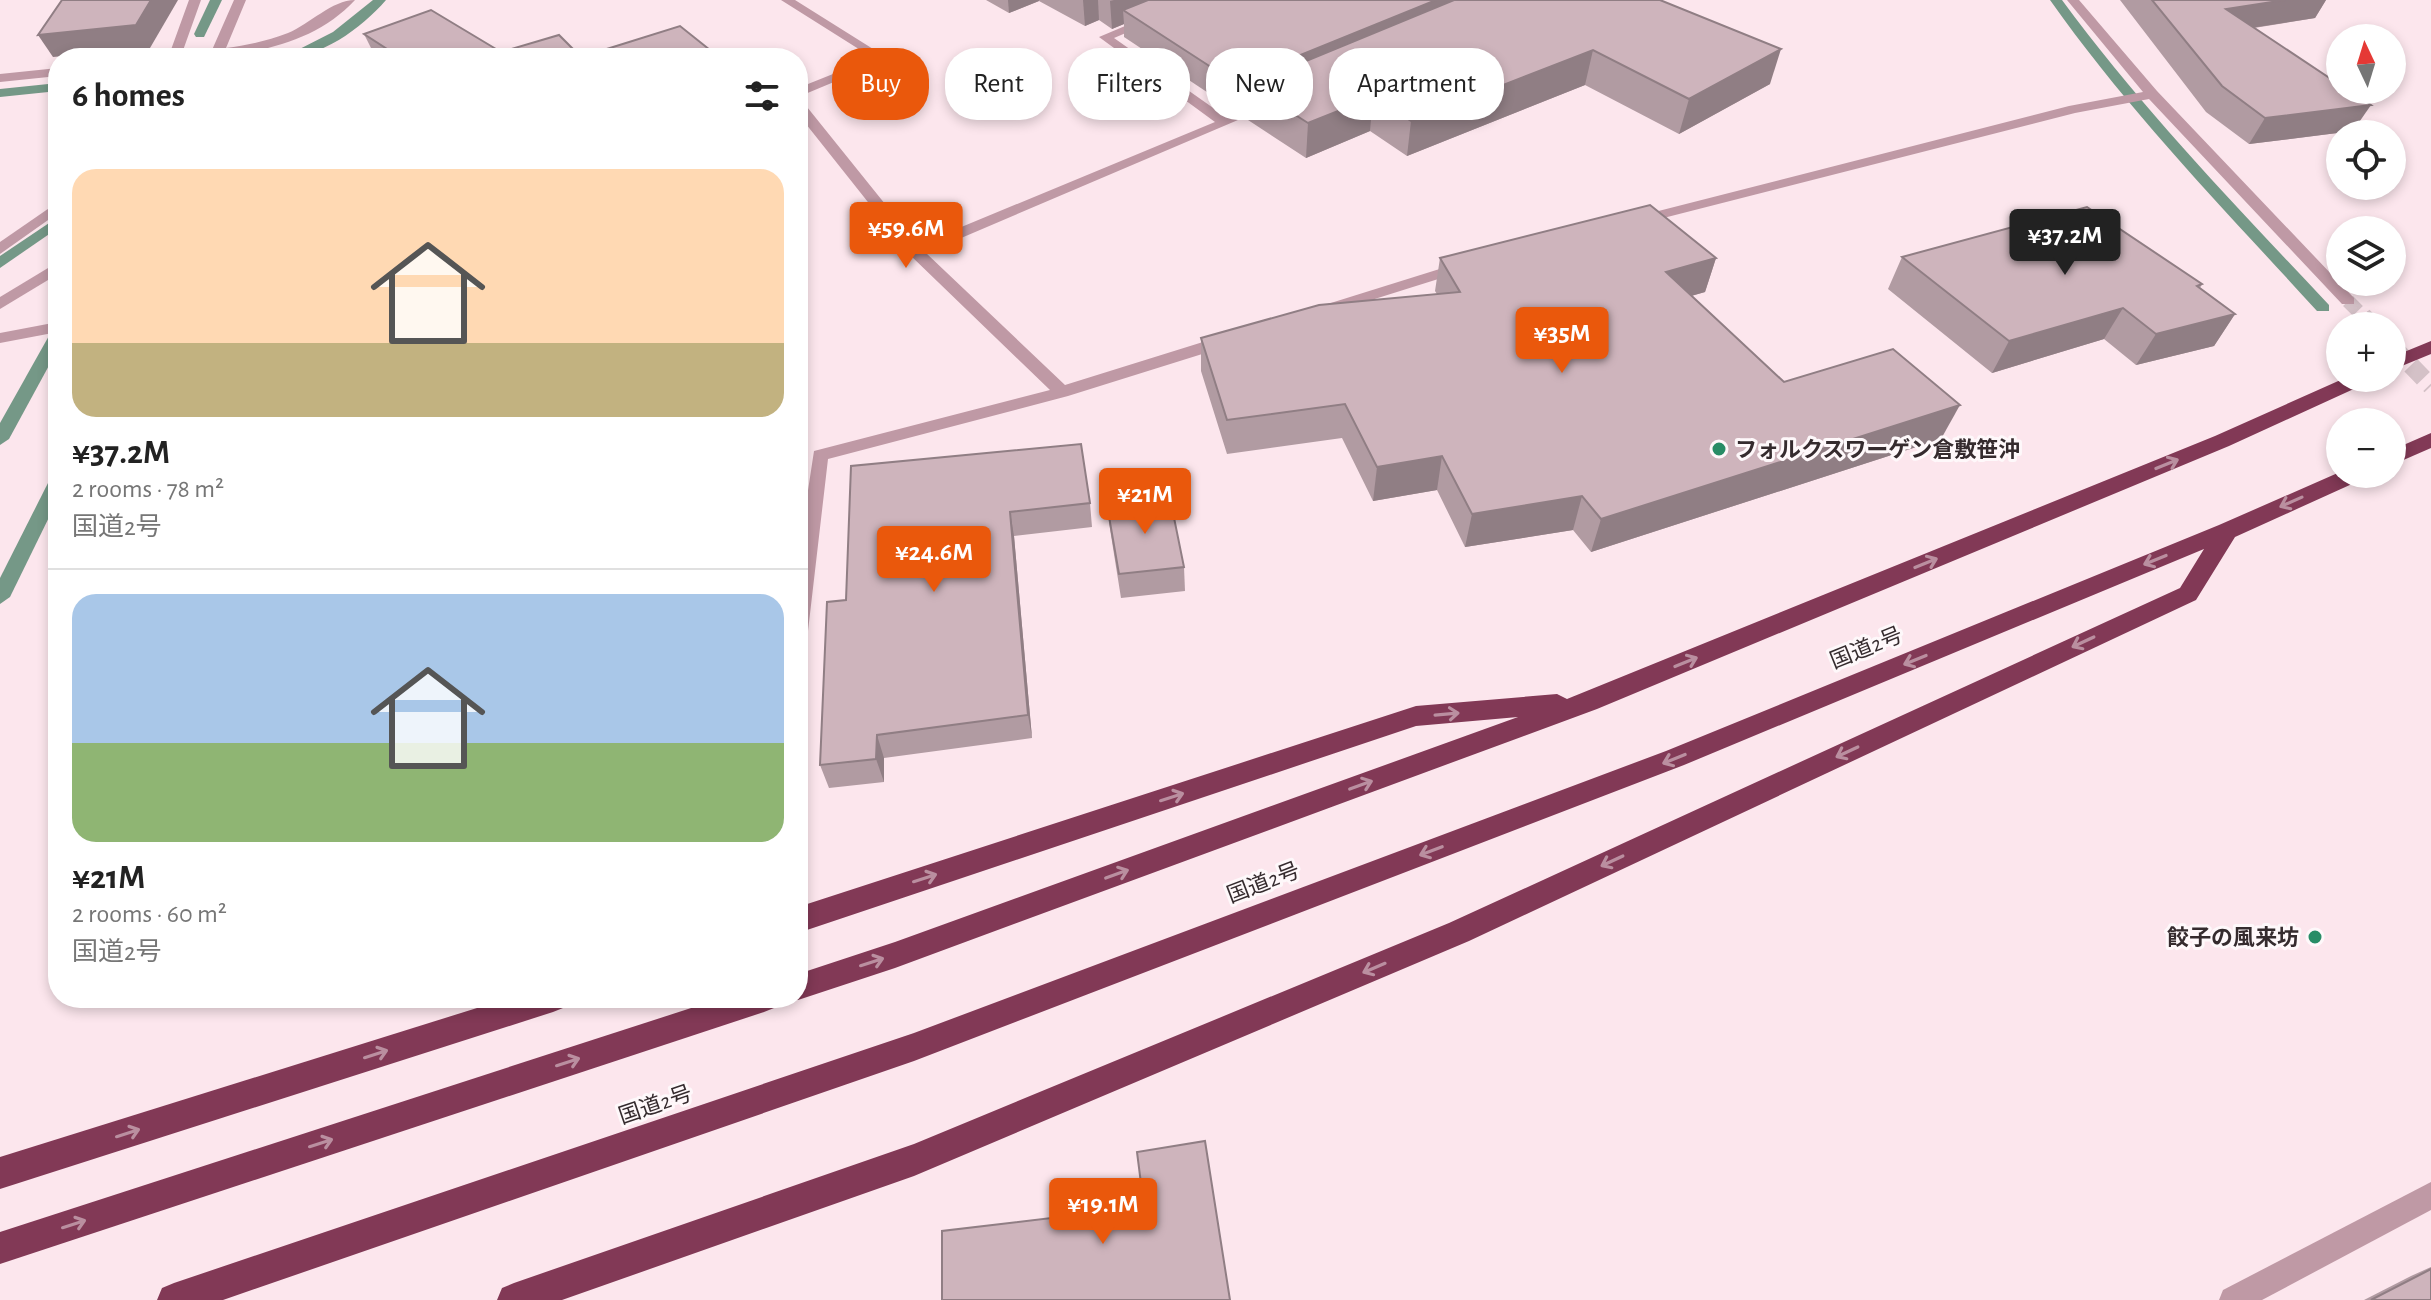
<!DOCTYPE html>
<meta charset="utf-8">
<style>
:root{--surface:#fff;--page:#f6f6f6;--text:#222;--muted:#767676;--line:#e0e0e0;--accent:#ea580c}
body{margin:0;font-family:"Alegreya Sans","Noto Sans JP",sans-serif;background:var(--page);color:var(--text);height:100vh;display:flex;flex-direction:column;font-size:30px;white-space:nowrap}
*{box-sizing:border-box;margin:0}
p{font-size:26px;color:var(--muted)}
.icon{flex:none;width:44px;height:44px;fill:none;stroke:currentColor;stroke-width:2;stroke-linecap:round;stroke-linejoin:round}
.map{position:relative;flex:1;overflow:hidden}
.side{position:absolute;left:48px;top:48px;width:760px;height:960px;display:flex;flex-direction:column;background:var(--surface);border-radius:32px;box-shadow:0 4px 12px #0003}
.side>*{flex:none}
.hud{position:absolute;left:832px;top:48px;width:760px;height:72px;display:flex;gap:16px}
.needle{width:52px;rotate:356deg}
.buttons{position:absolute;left:2326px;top:24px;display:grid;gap:16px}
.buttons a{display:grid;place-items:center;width:80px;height:80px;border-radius:50%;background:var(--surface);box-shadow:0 4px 12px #0003;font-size:40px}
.price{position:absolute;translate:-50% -68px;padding:0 18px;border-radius:8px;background:var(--accent);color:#fff;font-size:26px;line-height:52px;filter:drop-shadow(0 2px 4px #0008)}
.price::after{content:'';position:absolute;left:50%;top:48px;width:24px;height:18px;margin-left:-12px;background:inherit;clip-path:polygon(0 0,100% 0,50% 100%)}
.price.active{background:#222;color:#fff}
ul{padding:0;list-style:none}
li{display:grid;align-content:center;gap:16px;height:424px;padding:0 24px}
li+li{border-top:2px solid var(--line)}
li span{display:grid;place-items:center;height:248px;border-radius:24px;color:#555}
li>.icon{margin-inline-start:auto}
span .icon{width:144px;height:144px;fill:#fffc;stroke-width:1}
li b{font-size:34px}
h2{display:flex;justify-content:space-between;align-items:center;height:96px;padding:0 24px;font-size:34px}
.chip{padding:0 28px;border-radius:32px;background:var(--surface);box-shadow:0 4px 12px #0003;font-size:28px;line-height:72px}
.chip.active{background:var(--accent);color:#fff}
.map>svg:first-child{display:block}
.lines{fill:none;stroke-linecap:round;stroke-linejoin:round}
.stream{fill:#759887;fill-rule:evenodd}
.minor-tunnel-far1{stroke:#d4c1c7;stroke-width:14;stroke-dasharray:14 7;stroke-linecap:butt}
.minor-tunnel{stroke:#d4c1c7;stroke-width:18;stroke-dasharray:18 9;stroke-linecap:butt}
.minor{fill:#bf99a5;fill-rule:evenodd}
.highway{fill:#823956;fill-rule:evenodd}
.wall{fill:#b19ba2}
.shaded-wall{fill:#907e84}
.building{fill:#ceb4bc;stroke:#907e84;stroke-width:2}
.oneway{stroke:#ba8fa0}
.poi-dot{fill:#288c66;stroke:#fef8fa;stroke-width:3}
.labels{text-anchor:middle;stroke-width:6;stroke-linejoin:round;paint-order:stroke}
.poi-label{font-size:22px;font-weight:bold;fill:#352b2e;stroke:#fef8fa;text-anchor:start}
.street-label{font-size:22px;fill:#352b2e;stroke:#fef8fa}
</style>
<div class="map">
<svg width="2431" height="1300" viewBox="0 0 2431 1300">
<rect width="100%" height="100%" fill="#fce6ed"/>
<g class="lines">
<g class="stream">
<path d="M210,0H222L204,37H196L194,34Z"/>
<path d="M373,0H386C361,29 320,58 282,58L333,32Z"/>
<path d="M2050,0H2062C2142,109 2236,206 2329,305V311H2317C2225,210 2129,112 2050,0Z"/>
<path d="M58,83V91L0,97V89Z"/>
<path d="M58,217V228L0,268V256Z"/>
<path d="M58,329V349L9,439L0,445V423L50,334Z"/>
<path d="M58,475V499L10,597L0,604V578L49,481Z"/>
</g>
<path class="minor-tunnel-far1" d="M2348,301L2365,318"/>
<g class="minor-tunnel">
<path d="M2363,316L2373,326"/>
<path d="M2392,346L2431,386"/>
</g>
<g class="minor">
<path d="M189,0H201L181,56L212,50L234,0H246L226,48C247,45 268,41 288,33C310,24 332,0 355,0C308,51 231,58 168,58Z"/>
<path d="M781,0H795L889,59L798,97V88L873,58Z"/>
<path d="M2067,0H2079L2157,91L2354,298V304H2342L2149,99L2075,113L1636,225L1629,221L1631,218L2069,106L2143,92Z"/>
<path d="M1144,18L1154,21L1114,38L1226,117L1268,99L1280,102L926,253L1065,385L1219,337H1231L1233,341L1231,345L1068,396L828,459L808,631L805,636L798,638V556L814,451L1050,390L910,255L798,114V101L803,102L918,245L1215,122L1099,37Z"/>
<path d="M58,68V76L0,82V74Z"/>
<path d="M58,202V213L0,254V242Z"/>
<path d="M58,262V274L0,309V297Z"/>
<path d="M1462,262L1467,264V270L1330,313H1318L1316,310L1318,307Z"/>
<path d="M58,322V332L0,343V333Z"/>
<path d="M2431,1182V1210L2262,1300H2219L2223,1290Z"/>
</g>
<g class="highway">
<path d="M2431,341V354L2392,370V357Z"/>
<path d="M2345,378H2372L2369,382L2229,446L1597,709L895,968L798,1000L792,998H798V974L895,942L1518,717L1416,726L798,933V907L1416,706L1557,694L1567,699L2215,436Z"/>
<path d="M2431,433V448L2392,465V450Z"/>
<path d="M2340,472L2366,474L2363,479L2235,537L2196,600L1469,941L914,1176L562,1300H497L502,1288L514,1283L914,1144L1449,923L2180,588L2204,549L1684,765L914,1061L223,1300H157L162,1288L174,1283L914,1033L1666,751L2219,525Z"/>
<path d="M509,998H568L563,1008L553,1012L0,1189V1157Z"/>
<path d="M722,998H779L774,1008L764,1012L0,1264V1232Z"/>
</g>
</g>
<g class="wall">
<path d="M986,0H1660L1770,84L1679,134L1585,85L1407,156L1370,131L1306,158L1248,120V104L1234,110L1124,37V24L1112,29L1099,20L1085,26L1039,1L1009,13Z"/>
<path d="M2120,0H2326L2315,18L2254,28L2353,131L2249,144L2206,112Z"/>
<path d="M364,34L501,52L581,57L720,58H376Z"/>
<path d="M1902,257L2202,284L2200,288L2235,314L2214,346L2136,365L2104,339L1992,373L1888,289Z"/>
<path d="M1440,258H1716L1705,292L1691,296L1784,382L1941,439L1591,552L1573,530L1465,547L1437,490L1373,501L1342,438L1227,454L1201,371V338L1437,294L1435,291Z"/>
<path d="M851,466L1090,503L1092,527L1014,536L1032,738L884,758V782L829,788L820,765L846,600Z"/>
<path d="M1107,505L1184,567L1185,591L1121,598L1110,529Z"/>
<path d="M2431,1267V1300H2364L2411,1276Z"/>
</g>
<g class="shaded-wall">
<path d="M151,0H178L150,48L53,57L38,35Z"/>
<path d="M1008,0H1039V1L1009,13Z"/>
<path d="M1083,0H1098L1099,20L1085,26Z"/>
<path d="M1114,0H1185L1123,10L1124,24L1112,29L1110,1Z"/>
<path d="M1436,0H1498L1248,85V104L1234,110V82Z"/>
<path d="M2285,0H2326L2315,18L2212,34L2226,9Z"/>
<path d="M1781,49L1770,84L1679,134L1689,99Z"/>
<path d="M1593,50L1585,85L1407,156L1411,121Z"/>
<path d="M1373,97L1370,131L1306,158L1308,123Z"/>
<path d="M2371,105L2353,131L2249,144L2265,118Z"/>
<path d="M1716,258L1705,292L1656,306L1666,272Z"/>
<path d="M2123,308L2104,339L1992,373L2009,341Z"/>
<path d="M2235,314L2214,346L2136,365L2156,334Z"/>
<path d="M1960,405L1941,439L1591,552L1601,519Z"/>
<path d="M1442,456L1437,490L1373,501L1377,467Z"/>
<path d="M1582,496L1573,530L1465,547L1472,514Z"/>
<path d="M1010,512L1014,536L1032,738L1028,715Z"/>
<path d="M877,735L884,758V782L876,759Z"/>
</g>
<g class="building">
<path d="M62,0H151L136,25L38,35Z"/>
<path d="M1148,0H1436L1234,82L1123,10Z"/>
<path d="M1454,0H1660L1781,49L1689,99L1593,50L1411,121L1373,97L1308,123L1248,85Z"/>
<path d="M2152,0H2285L2226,9L2340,85V90H2348L2371,105L2265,118L2222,86Z"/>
<path d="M431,10L501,52L559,35L581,57L680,26L720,58H401L364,34Z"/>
<path d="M1650,205L1716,258L1666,272L1784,382L1893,349L1960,405L1601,519L1582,496L1472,514L1442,456L1377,467L1345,404L1227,420L1201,338L1319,305L1460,292L1440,258Z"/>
<path d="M2087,207L2202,284L2197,286L2235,314L2156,334L2123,308L2009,341L1902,257Z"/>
<path d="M1081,444L1090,503L1010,512L1028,715L877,735L876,759L820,765L827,602L846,600L851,466Z"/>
<path d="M1170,498L1184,567L1119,574L1107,505Z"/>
<path d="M1205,1141L1230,1300H942V1231L1144,1207L1137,1152Z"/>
<path d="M2431,1269V1300H2371Z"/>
</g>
<defs><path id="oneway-shaft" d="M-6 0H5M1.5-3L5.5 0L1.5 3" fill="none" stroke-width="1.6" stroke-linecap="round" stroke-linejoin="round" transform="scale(2)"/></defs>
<g class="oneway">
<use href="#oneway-shaft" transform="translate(2167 464) rotate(-22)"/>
<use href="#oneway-shaft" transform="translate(2291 502) rotate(156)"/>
<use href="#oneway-shaft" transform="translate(2155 560) rotate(158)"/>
<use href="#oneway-shaft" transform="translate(1926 563) rotate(-22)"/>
<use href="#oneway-shaft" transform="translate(2083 642) rotate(155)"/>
<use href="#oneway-shaft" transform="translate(1915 660) rotate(158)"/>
<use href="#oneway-shaft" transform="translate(1686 662) rotate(-22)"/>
<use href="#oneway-shaft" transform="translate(1447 714) rotate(-5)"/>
<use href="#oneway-shaft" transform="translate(1847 752) rotate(155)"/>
<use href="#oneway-shaft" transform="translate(1674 759) rotate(158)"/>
<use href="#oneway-shaft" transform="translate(1361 785) rotate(-20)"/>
<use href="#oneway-shaft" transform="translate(1172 797) rotate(-18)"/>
<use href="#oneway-shaft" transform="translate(1431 851) rotate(159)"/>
<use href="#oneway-shaft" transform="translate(1612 861) rotate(155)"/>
<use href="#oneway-shaft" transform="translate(1117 874) rotate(-20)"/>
<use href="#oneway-shaft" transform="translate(925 878) rotate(-18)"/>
<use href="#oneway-shaft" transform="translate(872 962) rotate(-18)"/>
<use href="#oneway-shaft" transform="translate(1374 968) rotate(157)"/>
<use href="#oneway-shaft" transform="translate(376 1054) rotate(-18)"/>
<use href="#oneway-shaft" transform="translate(568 1062) rotate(-18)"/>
<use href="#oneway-shaft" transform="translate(128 1133) rotate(-18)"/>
<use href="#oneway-shaft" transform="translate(321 1143) rotate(-18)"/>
<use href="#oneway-shaft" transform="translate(74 1224) rotate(-18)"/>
</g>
<g class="poi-dot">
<circle cx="1719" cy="449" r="8"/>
<circle cx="2315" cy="937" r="8"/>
</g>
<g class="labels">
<g class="poi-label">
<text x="1735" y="457">フォルクスワーゲン倉敷笹沖</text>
<text x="2299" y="945" text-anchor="end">餃子の風来坊</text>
</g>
<g class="street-label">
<text transform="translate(1866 647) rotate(-22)" y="8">国道2号</text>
<text transform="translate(1263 882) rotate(-21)" y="8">国道2号</text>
<text transform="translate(655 1104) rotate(-19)" y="8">国道2号</text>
</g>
</g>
</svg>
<div class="buttons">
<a><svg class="needle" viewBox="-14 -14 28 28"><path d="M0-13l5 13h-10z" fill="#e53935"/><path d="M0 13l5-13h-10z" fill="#767676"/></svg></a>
<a><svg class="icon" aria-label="locate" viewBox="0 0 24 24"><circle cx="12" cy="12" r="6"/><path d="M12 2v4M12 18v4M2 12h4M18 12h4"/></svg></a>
<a><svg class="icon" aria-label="layers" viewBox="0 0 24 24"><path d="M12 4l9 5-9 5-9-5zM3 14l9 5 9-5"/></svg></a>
<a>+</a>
<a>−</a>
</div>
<b class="price" style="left:906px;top:270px">¥59.6M</b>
<b class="price active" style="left:2065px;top:277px">¥37.2M</b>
<b class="price" style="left:1562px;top:375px">¥35M</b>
<b class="price" style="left:1145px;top:536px">¥21M</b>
<b class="price" style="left:934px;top:594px">¥24.6M</b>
<b class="price" style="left:1103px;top:1246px">¥19.1M</b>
<div class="hud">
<a class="chip active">Buy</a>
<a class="chip">Rent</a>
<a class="chip">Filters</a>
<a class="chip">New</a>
<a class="chip">Apartment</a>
</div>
<section class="side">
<h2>6 homes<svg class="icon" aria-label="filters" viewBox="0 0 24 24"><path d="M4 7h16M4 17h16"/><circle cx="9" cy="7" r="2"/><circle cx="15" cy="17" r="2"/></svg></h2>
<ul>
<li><span style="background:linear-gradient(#ffd9b3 70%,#c2b280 0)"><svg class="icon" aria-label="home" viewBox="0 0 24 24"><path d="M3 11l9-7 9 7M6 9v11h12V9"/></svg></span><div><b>¥37.2M</b><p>2 rooms · 78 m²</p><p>国道2号</p></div></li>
<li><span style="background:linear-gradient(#a9c7e8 60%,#8fb573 0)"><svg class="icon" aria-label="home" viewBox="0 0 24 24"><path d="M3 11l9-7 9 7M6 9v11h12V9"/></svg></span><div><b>¥21M</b><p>2 rooms · 60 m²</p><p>国道2号</p></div></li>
</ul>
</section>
</div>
